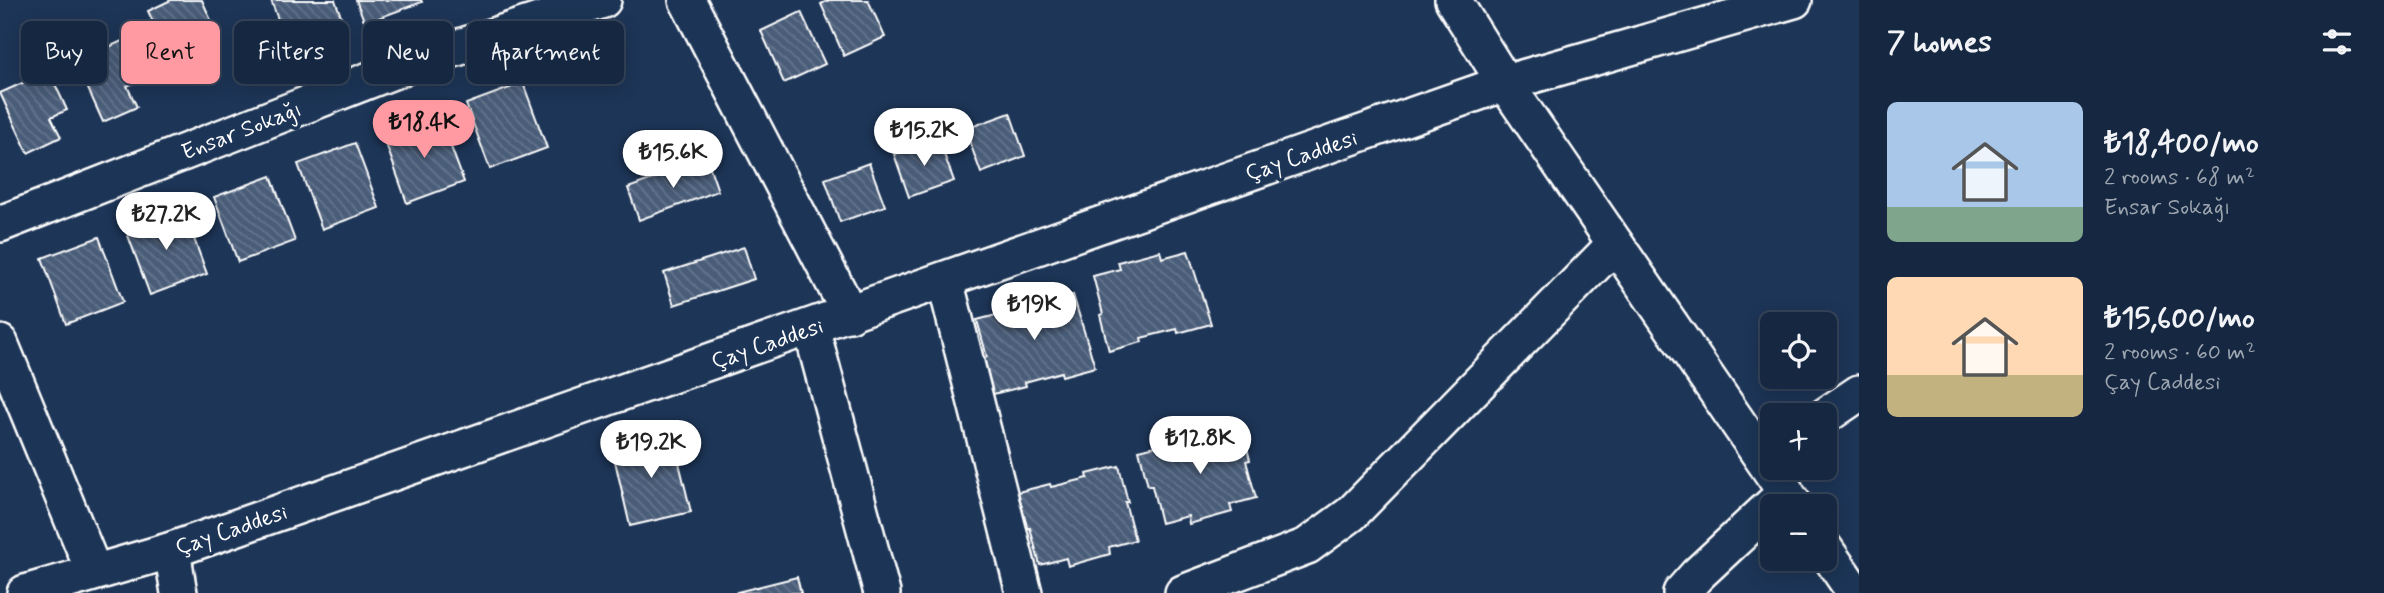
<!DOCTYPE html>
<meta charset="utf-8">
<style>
:root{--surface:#162841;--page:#23344c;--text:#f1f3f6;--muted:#9ea6b1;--line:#35445a;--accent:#ff9aa2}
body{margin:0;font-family:Mynerve,sans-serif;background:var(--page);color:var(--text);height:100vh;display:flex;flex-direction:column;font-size:26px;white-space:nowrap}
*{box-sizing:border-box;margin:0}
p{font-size:23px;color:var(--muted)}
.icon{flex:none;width:38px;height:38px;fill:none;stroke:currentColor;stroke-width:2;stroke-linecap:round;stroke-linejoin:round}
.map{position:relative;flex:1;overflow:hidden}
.panel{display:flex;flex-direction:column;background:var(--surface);width:525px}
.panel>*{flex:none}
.banner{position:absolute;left:21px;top:21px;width:665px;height:63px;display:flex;gap:14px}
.controls{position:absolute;left:1760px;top:312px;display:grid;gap:14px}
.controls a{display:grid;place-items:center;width:77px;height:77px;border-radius:10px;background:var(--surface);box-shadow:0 4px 18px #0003,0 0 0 2px var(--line);font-size:35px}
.price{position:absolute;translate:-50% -60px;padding:0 16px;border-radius:24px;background:#fff;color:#222;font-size:23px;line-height:46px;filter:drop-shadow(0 2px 4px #0008)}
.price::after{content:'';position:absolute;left:50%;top:42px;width:21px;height:16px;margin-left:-10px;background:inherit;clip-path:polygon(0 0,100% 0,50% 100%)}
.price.selected{background:var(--accent);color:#111}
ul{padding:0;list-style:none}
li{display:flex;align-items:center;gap:21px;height:175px;padding:0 28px}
li span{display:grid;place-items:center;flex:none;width:196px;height:140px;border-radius:10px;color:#555}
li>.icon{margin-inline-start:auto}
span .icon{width:84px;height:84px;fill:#fffc;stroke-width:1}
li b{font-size:30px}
h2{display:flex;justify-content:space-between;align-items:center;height:84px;padding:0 28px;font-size:30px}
.tag{padding:0 24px;border-radius:10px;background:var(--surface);box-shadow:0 4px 18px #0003,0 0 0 2px var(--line);font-size:24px;line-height:63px}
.tag.selected{background:var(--accent);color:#111}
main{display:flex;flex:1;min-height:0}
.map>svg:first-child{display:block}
.building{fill:url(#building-back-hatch);stroke:#fff;stroke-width:2}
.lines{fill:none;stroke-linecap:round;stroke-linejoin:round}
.street-casing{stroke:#fff;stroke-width:40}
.street{stroke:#1d3557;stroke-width:35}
.labels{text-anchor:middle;stroke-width:7;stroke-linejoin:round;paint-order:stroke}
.street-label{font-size:23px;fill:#fff;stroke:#1d3557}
</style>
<main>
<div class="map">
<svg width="1859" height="593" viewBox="0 0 1859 593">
<defs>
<pattern id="building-back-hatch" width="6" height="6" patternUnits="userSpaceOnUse" patternTransform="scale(1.75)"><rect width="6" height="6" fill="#4a5d79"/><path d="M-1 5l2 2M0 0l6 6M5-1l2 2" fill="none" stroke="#65758d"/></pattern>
</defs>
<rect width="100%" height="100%" fill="#1d3557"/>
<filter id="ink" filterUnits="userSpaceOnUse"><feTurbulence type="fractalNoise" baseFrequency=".0143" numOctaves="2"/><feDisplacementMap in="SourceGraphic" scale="14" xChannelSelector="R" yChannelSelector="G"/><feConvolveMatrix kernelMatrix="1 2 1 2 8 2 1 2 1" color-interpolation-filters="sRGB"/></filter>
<g filter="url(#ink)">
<g class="building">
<path d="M171,0H202L214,27L199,34L209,55L175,70L148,11Z"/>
<path d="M271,0H335L346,30L289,50Z"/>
<path d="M356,0H421L422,2L365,23Z"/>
<path d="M829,0H868L885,37L844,56L821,4Z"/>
<path d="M801,12L825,64L784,83L761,31Z"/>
<path d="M124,40L142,79L127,86L137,107L103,122L76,62Z"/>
<path d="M49,71L67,110L51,117L61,137L28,153L0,93Z"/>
<path d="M523,83L547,148L490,169L466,104Z"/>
<path d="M1010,113L1025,156L981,173L965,129Z"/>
<path d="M440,117L464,182L407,203L384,138Z"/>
<path d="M938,138L954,181L909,197L894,154Z"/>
<path d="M355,143L379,208L322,229L298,164Z"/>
<path d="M707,159L718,191L639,220L628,188Z"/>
<path d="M869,163L885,206L840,222L825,179Z"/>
<path d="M271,176L295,241L238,262L214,197Z"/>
<path d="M183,209L207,274L150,295L126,230Z"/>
<path d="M99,237L123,302L66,324L42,258Z"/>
<path d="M744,247L754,279L674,305L664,273Z"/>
<path d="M1160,251L1162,258L1188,251L1211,324L1178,333L1177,329L1141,338L1142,342L1109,351L1100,315L1103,314L1093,276L1120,269L1118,262Z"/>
<path d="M1044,294L1046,301L1073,295L1095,367L1062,376L1061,372L1025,382L1026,386L993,394L984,358L987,357L977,320L1004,313L1002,306Z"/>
<path d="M1241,424L1250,460L1246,461L1256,498L1230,505L1232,512L1189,524L1188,516L1161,523L1152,486H1148L1139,450L1172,442L1173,446L1209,436L1208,432Z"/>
<path d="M672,434L691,512L630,526L612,448Z"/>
<path d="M1119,466L1128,502H1125L1135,540L1109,547L1110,554L1068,566L1066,558L1040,565L1030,528H1027L1018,492L1050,484L1051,487L1088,478L1087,474Z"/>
<path d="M797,577L801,593H738L737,592Z"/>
</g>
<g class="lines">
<defs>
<g id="street">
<path d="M687,0L850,314"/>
<path d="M1453,0L1505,83L1795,506"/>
<path d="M0,224L426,58L603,0"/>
<path d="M945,280L1024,593"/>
<path d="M811,327L882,593"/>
<path d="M0,343L94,572"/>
<path d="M1825,416L1859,393"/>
<path d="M1825,549L1855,593"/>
<path d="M172,550L179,593"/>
<path d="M25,593L172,550L1505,83L1794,0"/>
<path d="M1183,593L1307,546L1351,514L1615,244"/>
<path d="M1681,593L1697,575L1786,492"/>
</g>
</defs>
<use href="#street" class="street-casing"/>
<use href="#street" class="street"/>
</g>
</g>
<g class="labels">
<g class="street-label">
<text transform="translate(241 130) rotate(-21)" y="8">Ensar Sokağı</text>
<text transform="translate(1301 155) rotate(-19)" y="8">Çay Caddesi</text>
<text transform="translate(767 343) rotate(-19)" y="8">Çay Caddesi</text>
<text transform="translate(231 529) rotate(-19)" y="8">Çay Caddesi</text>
</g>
</g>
</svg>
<div class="controls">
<a><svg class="icon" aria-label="locate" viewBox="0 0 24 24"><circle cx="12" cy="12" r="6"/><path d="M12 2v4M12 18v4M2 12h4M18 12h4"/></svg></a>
<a>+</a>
<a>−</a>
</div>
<b class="price selected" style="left:424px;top:160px">₺18.4K</b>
<b class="price" style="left:924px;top:168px">₺15.2K</b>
<b class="price" style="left:673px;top:190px">₺15.6K</b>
<b class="price" style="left:166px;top:252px">₺27.2K</b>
<b class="price" style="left:1034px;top:342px">₺19K</b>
<b class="price" style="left:1200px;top:476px">₺12.8K</b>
<b class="price" style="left:651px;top:480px">₺19.2K</b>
<div class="banner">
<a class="tag">Buy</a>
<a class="tag selected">Rent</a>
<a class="tag">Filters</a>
<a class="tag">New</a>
<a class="tag">Apartment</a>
</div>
</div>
<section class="panel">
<h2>7 homes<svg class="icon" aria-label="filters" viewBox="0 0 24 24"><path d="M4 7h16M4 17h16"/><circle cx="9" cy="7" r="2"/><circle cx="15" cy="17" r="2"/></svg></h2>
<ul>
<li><span style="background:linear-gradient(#a9c7e8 75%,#7fa58c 0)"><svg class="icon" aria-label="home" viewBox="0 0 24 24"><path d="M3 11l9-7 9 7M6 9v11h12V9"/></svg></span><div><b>₺18,400/mo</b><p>2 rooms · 68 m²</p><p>Ensar Sokağı</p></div></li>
<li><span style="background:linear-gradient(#ffd9b3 70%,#c2b280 0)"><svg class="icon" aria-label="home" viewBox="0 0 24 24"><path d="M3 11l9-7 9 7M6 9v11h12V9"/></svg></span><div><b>₺15,600/mo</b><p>2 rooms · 60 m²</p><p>Çay Caddesi</p></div></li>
</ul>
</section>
</main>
